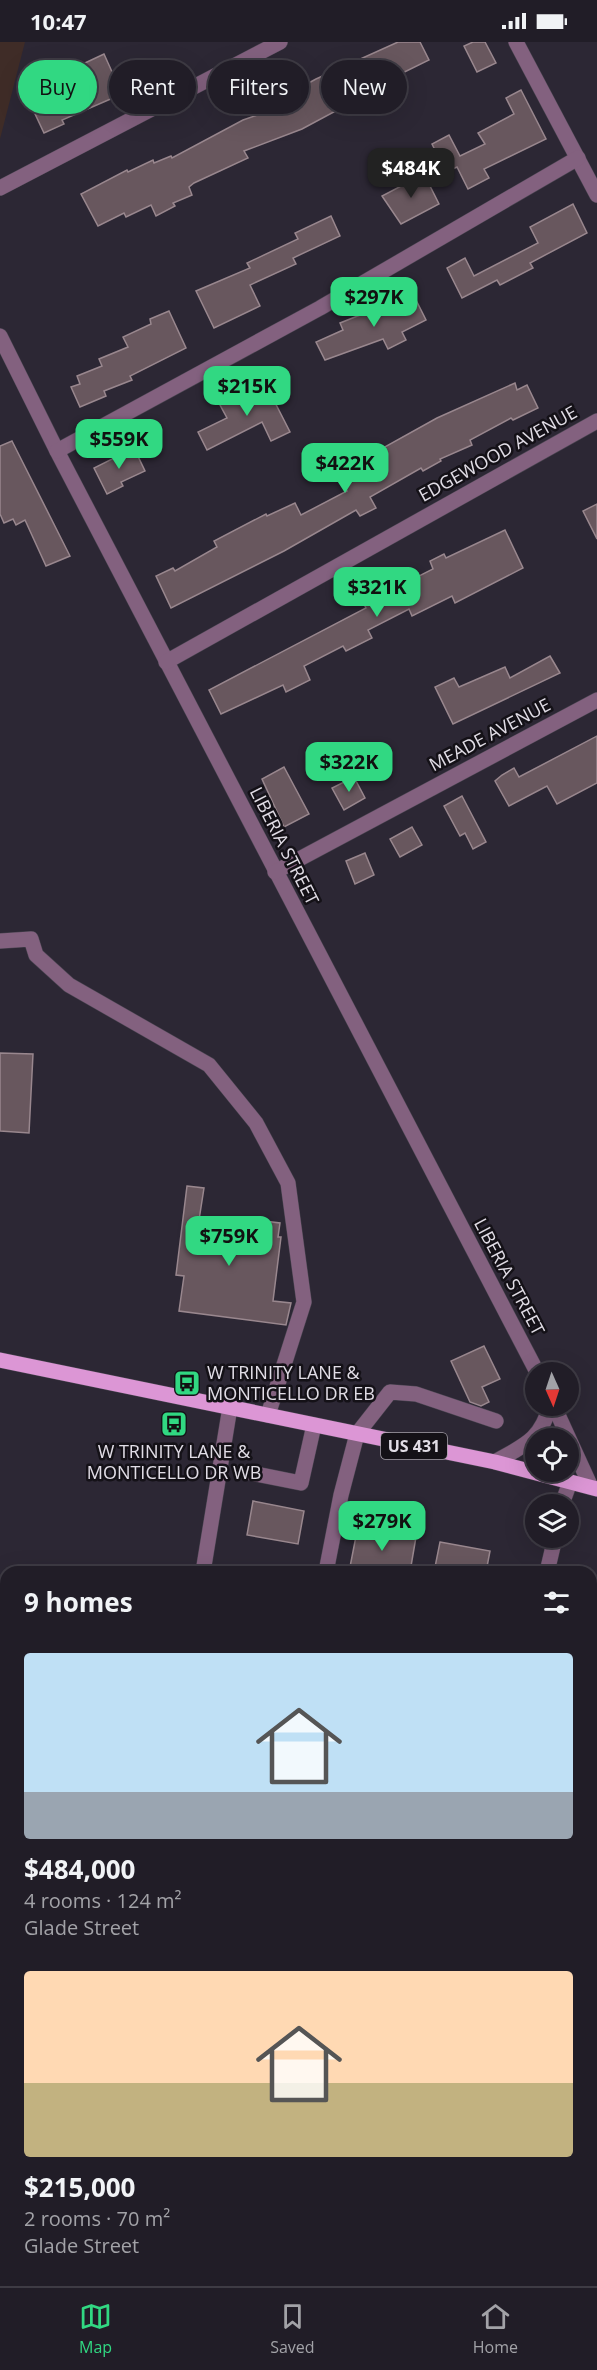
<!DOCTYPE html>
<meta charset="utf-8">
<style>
:root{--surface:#211d27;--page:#2d2a33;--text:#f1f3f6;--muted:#a2a2a7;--line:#3e3b44;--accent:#31d882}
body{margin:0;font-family:"Open Sans",sans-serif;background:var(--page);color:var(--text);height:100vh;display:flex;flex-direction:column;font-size:22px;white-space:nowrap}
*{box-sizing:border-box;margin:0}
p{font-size:20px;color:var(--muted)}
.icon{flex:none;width:33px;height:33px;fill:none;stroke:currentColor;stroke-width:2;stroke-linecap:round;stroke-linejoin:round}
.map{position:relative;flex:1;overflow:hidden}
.drawer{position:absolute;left:0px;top:1524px;width:597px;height:720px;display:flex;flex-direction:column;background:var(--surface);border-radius:18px 18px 0 0;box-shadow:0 6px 24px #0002,0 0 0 2px var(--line)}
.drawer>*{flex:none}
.banner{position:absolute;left:18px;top:18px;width:561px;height:54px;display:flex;gap:12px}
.needle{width:39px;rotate:177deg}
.fabs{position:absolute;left:525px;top:1320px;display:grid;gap:12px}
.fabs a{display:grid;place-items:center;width:54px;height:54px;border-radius:50%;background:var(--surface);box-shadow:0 6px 24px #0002,0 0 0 2px var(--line);font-size:30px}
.price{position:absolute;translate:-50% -51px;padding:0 14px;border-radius:12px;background:var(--accent);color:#111;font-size:20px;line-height:39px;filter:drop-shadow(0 2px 3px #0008)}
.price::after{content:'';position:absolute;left:50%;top:36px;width:18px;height:14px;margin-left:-9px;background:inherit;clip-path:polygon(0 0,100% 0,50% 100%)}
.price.selected{background:#222;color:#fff}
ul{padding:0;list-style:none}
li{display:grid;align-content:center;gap:12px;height:318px;padding:0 24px}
li span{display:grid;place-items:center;height:186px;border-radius:6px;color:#555}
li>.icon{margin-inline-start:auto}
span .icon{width:108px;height:108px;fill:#fffc;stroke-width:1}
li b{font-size:26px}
h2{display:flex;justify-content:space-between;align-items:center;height:72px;padding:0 24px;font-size:26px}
.tag{padding:0 21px;border-radius:27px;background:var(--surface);box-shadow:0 6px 24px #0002,0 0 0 2px var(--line);font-size:21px;line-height:54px}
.tag.selected{background:var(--accent);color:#111}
.status{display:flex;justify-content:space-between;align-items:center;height:42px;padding:0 30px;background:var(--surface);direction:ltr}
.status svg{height:16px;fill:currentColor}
.tab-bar{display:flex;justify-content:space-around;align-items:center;height:84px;border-top:2px solid var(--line);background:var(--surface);font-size:16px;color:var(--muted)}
.tab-bar a{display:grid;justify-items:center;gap:3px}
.tab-bar .selected{color:var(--accent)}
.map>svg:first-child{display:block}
.industrial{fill:#3f2c27}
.building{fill:#68575e;stroke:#99878e;stroke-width:1.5}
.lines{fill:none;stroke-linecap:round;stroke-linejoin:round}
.minor-casing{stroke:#494450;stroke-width:16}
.major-casing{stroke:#494450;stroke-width:16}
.minor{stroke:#83617f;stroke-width:15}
.major{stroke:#dc96d5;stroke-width:15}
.labels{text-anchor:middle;stroke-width:5;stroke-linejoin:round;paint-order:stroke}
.shield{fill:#141117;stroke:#a4a0a8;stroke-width:1.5}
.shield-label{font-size:16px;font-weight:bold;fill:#e1dde6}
.street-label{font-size:18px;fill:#e1dde6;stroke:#141117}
.poi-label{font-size:18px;fill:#e1dde6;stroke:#141117;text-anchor:start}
</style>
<div class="status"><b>10:47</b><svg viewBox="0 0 49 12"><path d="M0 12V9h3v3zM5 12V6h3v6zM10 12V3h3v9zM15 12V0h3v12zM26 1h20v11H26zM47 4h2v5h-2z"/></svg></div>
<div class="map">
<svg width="597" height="2244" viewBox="0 0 597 2244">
<rect width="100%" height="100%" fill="#2c2734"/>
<path class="industrial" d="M0,0H25L0,97Z"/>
<g class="building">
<path d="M398,0H420L429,18L374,45L375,48L302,87L244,109L248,116L194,141L189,145L192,153L173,161L175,164L156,174L151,163L126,175L124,171L98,184L81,152L127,128L128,130L153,118L154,121L171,114L172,116L243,78L266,70L264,65L316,37Z"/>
<path d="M473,0H485L496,21L477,30L464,4Z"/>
<path d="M104,12L122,52L62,78L64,82L44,91L29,59L88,29L85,21Z"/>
<path d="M521,48L546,97L484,127L489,136L468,147L457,125L446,130L432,102L449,93L460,114L485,102L478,91L514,72L506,56Z"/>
<path d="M424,132L439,162L401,182L382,154Z"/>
<path d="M573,162L587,191L530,221L533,226L500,243L497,238L462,256L447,226L465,216L474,234L538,201L530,185Z"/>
<path d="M331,174L340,194L293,216L296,222L250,243L260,264L214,286L196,249L250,226L247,221L298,197L295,191Z"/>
<path d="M413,252L426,278L402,290L406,298L388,307L383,297L325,318L316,300L343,288L340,281Z"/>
<path d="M169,269L186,306L130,334L132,338L104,349L106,354L80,365L71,345L80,342L77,334L102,324L99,317L128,305L123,295L151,282L150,277Z"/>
<path d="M263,337L290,390L271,399L262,380L207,408L198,390L227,376L220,363Z"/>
<path d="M515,341L517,348L527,343L538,366L513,378L511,376L470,398L472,403L440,417L441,419L423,429L421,426L370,455L376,466L360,474L356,468L284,509L171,566L156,534L173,526L175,529L217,505L214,499L266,472L267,474L295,461L301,473L347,449L340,436L374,419L372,415L381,407L437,376Z"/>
<path d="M12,399L70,514L46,524L25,478L16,483L13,477L4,481L0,472V404Z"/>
<path d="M134,406L145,429L121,440L123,444L107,452L94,426Z"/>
<path d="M597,462V497L583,469Z"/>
<path d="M505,488L523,526L455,561L452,554L412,574L409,567L368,588L372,596L346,609L343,604L304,624L310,638L286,650L283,643L221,672L209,648L366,566L364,562L433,527L430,519L444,512L446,516Z"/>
<path d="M550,614L560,631L453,682L435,645L454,636L459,645L505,625L510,636Z"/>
<path d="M597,694V741L557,762L547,744L509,764L495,739L502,733L514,726L519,735Z"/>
<path d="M284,725L309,772L284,785L262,737Z"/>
<path d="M354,735L365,756L344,768L332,746Z"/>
<path d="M462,754L486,800L473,807L465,791L460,794L444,764Z"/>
<path d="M412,785L422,803L400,815L390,797Z"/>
<path d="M365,811L374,833L355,842L346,819Z"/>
<path d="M0,1011L33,1012L29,1091L0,1089Z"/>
<path d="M187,1144L204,1146L199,1178L239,1183L240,1176L280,1181L278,1195H281L273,1259L291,1261L286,1283L179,1269L184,1234L176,1233Z"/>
<path d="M484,1304L500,1337L482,1345L489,1360L481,1364L470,1360L451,1319Z"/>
<path d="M253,1459L304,1469L298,1502L247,1493Z"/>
<path d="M358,1484L416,1495L410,1530H349Z"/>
<path d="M440,1500L490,1509L486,1530H434Z"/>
</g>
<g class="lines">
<defs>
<g id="minor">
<path d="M516,0L597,153"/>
<path d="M0,146L280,0"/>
<path d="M0,294L57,409L537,1330"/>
<path d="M57,409L320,266L578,116"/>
<path d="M166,620L597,379"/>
<path d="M275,830L597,658"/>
<path d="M0,899L31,897L36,913L69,943L209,1023L256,1081L288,1141L304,1260L268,1373"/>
<path d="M554,1364L591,1445"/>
<path d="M495,1420C524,1403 540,1399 550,1364"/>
<path d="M251,1431L301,1441L314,1383"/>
<path d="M562,1462L570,1440"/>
<path d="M203,1530L230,1365"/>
<path d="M326,1530L341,1453L357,1392L390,1350L416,1352L496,1379"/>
<path d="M547,1530L555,1496"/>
<path d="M591,1673L597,1666"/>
<path d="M0,1717L6,1720"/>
<path d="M0,1899L6,1894"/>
<path d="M576,2238L585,2244"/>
</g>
<path id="major" d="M0,1318L495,1420L597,1447"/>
</defs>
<use href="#minor" class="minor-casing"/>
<use href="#major" class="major-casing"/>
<use href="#minor" class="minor"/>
<use href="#major" class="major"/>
</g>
<defs>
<symbol id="bus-square" viewBox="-11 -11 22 22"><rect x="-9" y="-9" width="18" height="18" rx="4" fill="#31d882" stroke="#141117"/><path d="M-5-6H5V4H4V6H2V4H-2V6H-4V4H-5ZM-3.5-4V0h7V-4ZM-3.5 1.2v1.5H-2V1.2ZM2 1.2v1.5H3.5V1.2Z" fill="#111"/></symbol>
</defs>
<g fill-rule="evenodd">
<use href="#bus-square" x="172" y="1326" width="30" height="30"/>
<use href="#bus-square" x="159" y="1367" width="30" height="30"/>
</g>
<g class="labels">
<rect class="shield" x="381" y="1391" width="66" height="26" rx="4.5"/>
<g class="shield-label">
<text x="414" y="1410">US 431</text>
</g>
<g class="street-label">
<text transform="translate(498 412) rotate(-29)" y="6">EDGEWOOD AVENUE</text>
<text transform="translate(490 693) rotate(-28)" y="6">MEADE AVENUE</text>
<text transform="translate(284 804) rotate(63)" y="6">LIBERIA STREET</text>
<text transform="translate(509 1235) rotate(62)" y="6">LIBERIA STREET</text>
</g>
<g class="poi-label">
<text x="207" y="1337">W TRINITY LANE &amp;<tspan x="207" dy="21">MONTICELLO DR EB</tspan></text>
<text x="174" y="1416" text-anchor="middle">W TRINITY LANE &amp;<tspan x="174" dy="21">MONTICELLO DR WB</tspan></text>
</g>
</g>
</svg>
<div class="fabs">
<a><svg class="needle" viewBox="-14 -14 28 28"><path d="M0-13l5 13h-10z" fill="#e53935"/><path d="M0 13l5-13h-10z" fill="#a2a2a7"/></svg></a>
<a><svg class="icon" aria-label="locate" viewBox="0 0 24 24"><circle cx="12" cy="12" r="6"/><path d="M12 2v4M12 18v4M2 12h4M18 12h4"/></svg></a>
<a><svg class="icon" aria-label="layers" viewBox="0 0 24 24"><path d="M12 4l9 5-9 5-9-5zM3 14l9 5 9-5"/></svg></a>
</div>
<b class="price selected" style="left:411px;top:157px">$484K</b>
<b class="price" style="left:374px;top:286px">$297K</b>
<b class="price" style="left:247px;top:375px">$215K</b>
<b class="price" style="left:119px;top:428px">$559K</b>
<b class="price" style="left:345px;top:452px">$422K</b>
<b class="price" style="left:377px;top:576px">$321K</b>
<b class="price" style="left:349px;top:751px">$322K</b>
<b class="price" style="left:229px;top:1225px">$759K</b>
<b class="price" style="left:382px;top:1510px">$279K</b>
<div class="banner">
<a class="tag selected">Buy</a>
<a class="tag">Rent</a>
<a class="tag">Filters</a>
<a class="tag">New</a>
</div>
<section class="drawer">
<h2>9 homes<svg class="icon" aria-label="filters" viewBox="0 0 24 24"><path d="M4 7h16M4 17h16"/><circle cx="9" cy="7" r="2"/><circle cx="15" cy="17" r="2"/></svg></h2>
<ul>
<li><span style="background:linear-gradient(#bfe0f5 75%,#9aa5b1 0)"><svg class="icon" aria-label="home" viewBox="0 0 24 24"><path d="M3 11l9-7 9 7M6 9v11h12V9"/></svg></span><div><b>$484,000</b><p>4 rooms · 124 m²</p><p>Glade Street</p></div></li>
<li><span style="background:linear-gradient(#ffd9b3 60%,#c2b280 0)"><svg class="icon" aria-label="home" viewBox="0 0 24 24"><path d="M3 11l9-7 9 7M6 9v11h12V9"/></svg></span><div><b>$215,000</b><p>2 rooms · 70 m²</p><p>Glade Street</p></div></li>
</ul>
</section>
</div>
<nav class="tab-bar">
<a class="selected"><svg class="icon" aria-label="map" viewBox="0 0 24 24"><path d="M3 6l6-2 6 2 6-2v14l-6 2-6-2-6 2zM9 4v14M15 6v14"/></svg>Map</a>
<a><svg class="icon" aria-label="saved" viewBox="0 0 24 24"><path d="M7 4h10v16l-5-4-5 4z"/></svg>Saved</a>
<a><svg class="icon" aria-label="home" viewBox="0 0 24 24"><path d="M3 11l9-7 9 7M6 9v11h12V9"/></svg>Home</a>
</nav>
